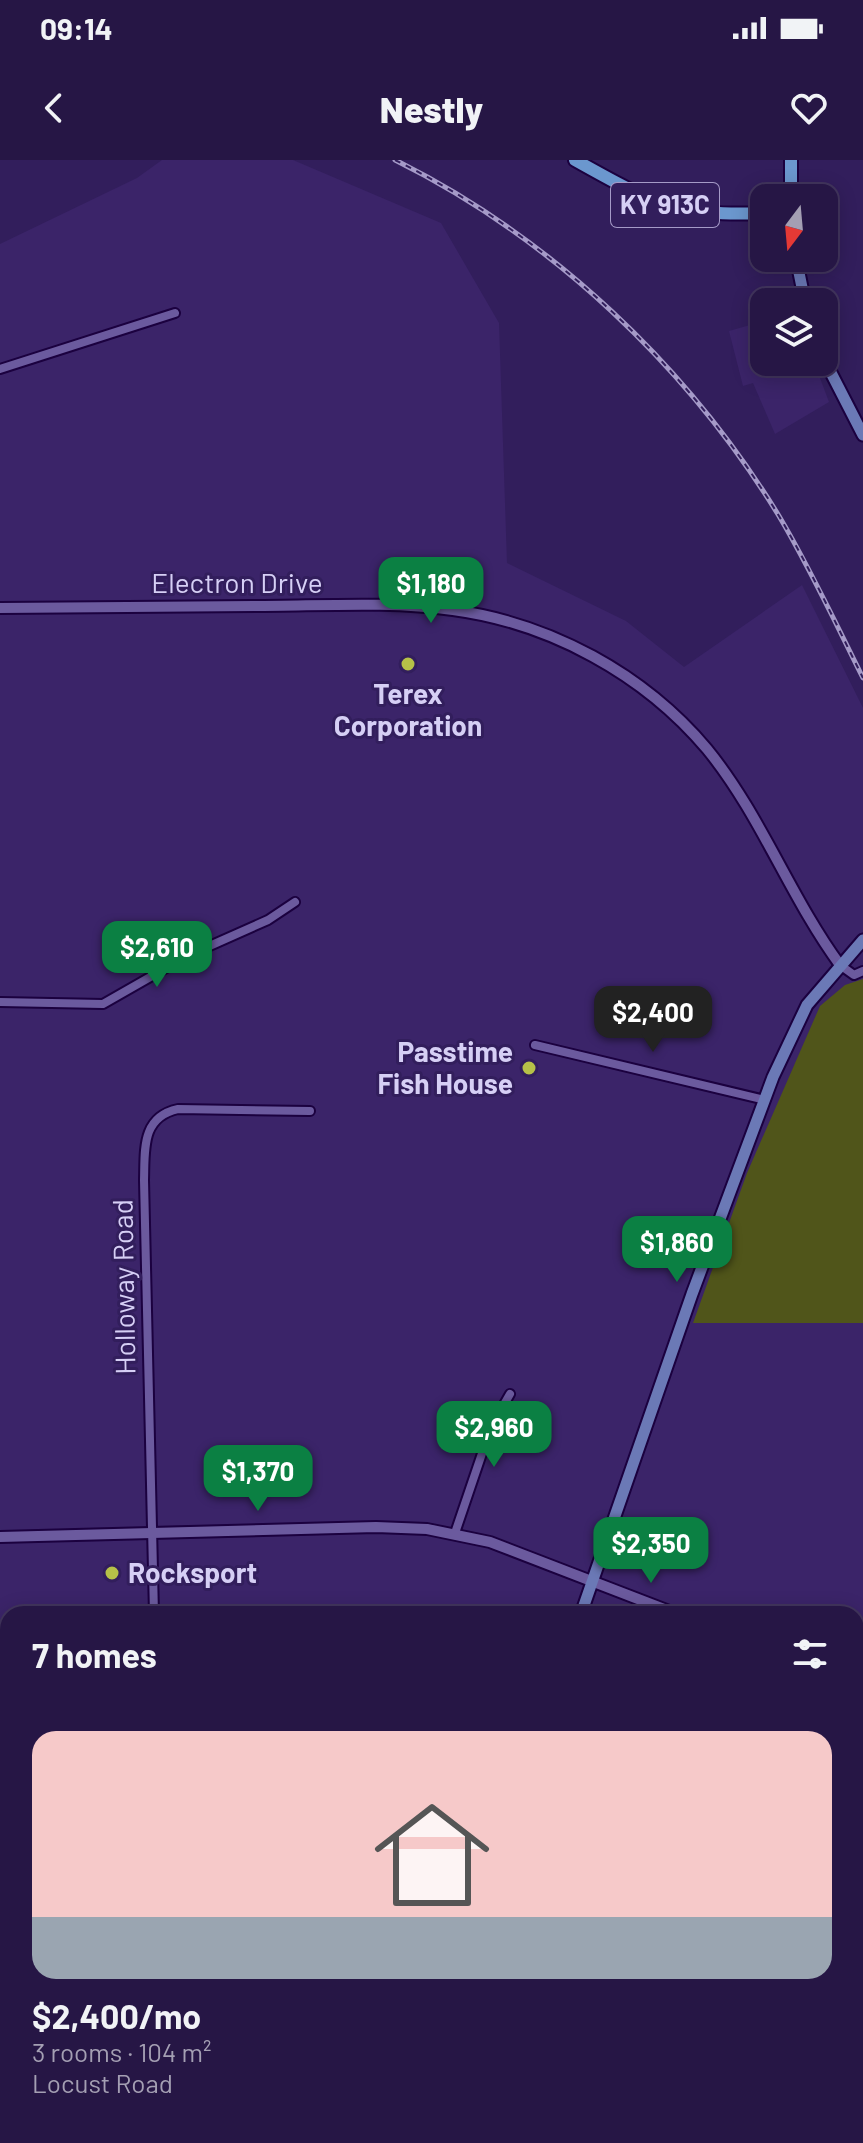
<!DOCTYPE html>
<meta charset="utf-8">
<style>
:root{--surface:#261645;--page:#2e1f4c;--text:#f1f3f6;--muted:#a49fb3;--line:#42355e;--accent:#0b8043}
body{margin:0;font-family:Barlow,sans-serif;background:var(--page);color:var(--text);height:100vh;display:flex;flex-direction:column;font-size:30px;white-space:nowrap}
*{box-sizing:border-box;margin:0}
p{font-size:26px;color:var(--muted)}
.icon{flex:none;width:44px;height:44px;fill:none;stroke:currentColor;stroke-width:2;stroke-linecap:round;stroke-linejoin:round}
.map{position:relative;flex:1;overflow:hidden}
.panel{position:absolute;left:0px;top:1446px;width:864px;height:538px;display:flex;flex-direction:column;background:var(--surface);border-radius:24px 24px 0 0;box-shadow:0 4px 20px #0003,0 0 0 2px var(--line)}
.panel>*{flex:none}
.needle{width:52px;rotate:196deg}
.buttons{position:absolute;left:750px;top:24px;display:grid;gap:16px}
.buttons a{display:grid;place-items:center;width:88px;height:88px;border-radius:16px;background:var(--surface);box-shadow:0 4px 20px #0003,0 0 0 2px var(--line);font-size:40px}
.price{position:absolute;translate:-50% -68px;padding:0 18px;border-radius:16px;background:var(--accent);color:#fff;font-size:26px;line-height:52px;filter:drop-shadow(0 2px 4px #0008)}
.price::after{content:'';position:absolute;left:50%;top:48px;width:24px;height:18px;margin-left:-12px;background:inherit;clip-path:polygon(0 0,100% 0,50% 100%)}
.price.selected{background:#222;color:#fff}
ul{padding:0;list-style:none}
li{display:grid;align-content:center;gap:16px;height:424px;padding:0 32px}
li+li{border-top:2px solid var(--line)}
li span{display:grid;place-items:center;height:248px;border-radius:24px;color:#555}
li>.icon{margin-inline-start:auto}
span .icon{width:144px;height:144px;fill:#fffc;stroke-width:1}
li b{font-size:34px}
h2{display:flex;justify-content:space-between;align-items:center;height:96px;padding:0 32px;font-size:34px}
.status{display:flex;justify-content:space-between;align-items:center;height:56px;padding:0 40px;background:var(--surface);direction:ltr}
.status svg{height:22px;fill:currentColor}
header{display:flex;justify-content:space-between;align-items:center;height:104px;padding:0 32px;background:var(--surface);font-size:36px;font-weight:800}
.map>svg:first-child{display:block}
.built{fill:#3b2469;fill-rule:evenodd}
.green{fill:#50551a}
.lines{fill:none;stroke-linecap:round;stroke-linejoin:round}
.minor-casing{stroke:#1b013f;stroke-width:12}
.tertiary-casing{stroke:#1b013f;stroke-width:14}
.secondary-casing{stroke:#1b013f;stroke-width:15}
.primary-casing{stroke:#1b013f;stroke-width:16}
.minor{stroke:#6b5a9e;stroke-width:8}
.tertiary{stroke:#6b5a9e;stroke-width:10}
.secondary{stroke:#6b79b6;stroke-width:11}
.primary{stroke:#6b97ce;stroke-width:12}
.rail-casing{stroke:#a59ac8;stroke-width:5}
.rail{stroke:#321e5c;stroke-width:2;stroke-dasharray:6;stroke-linecap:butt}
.poi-dot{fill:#b6c148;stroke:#321e5c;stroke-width:3}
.labels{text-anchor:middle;stroke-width:6;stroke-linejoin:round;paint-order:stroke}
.shield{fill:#321e5c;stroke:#a59ac7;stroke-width:2}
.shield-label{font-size:26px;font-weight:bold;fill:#d6cff5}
.street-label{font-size:28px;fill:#d6cff5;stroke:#321e5c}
.poi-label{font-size:28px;font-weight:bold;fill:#d6cff5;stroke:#321e5c}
</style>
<div class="status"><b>09:14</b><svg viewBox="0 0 49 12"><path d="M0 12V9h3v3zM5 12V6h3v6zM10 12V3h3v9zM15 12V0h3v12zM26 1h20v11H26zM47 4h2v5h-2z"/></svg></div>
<header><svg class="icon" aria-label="back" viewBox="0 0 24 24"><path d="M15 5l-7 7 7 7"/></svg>Nestly<svg class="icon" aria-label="heart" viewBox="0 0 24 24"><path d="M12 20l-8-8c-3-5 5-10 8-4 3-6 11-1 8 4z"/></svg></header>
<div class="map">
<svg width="863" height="1983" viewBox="0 0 863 1983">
<rect width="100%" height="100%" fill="#321e5c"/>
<g class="built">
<path d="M162,0H293L441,63L499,163L507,403L626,461L684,507L802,425L863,548V1983H0V84L137,18ZM8,1454H856V1976H8Z"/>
<path d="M764,161V202H814L829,242L775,274L753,223L743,226L729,171Z"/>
</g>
<path class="green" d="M863,819V1163H693L747,1013L820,846L845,825Z"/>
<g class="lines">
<defs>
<g id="minor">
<path d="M0,209L175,153"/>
<path d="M840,805L854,815L863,811"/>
<path d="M0,842L103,844L187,796L268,760L295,742"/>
<path d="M535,885L765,940"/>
<path d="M455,1373L491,1267L510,1234"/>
<path d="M154,1454L144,1020C145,990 141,957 178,949L310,951"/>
<path d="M856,1885L863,1877"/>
<path d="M128,1976L131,1983"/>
<path d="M766,1983L772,1976"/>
</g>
<g id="tertiary">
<path d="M0,448C85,447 169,447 254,446C320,446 388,441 453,450C550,463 644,514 707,589C761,655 790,737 840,805"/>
<path d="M0,1377L376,1367L427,1369L490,1382L677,1454"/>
<path d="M856,1583L863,1589"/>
<path d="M448,1976L455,1983"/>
</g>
<g id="secondary">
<path d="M796,98L805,142"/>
<path d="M824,199L863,275"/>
<path d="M581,1454L692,1134L773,917L807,845L863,780"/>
<path d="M363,1983L371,1976"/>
</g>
<g id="primary">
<path d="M575,0C650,42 676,57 764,53"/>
<path d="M791,38V0"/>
</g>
</defs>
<use href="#minor" class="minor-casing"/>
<use href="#tertiary" class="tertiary-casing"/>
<use href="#secondary" class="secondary-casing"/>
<use href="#primary" class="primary-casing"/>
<use href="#minor" class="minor"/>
<use href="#tertiary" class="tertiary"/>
<use href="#secondary" class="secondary"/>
<use href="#primary" class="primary"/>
<defs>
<g id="rail">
<path d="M395,0C552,78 688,207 779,356C810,408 836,464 863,518"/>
<path d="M856,1906L863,1898"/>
<path d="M762,1983L777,1976"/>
</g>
</defs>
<use href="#rail" class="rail-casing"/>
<use href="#rail" class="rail"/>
</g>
<g class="poi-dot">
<circle cx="408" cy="504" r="8"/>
<circle cx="529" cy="908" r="8"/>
<circle cx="112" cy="1413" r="8"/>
</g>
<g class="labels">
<rect class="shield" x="611" y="23" width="108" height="44" rx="6"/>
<g class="shield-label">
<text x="665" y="54">KY 913C</text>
</g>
<g class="street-label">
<text x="237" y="433">Electron Drive</text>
<text transform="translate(124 1127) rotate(-91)" y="10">Holloway Road</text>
</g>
<g class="poi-label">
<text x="408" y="544">Terex<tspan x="408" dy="32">Corporation</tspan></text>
<text x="513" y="902" text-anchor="end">Passtime<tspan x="513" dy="32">Fish House</tspan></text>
<text x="128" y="1423" text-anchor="start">Rocksport</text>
</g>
</g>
</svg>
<div class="buttons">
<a><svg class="needle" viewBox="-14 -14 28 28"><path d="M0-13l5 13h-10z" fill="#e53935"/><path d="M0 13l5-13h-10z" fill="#a49fb3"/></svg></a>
<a><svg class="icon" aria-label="layers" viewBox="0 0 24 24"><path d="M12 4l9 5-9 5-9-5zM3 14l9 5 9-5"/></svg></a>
</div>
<b class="price" style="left:431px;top:465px">$1,180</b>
<b class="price" style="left:157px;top:829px">$2,610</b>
<b class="price selected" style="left:653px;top:894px">$2,400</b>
<b class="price" style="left:677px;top:1124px">$1,860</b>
<b class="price" style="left:494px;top:1309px">$2,960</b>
<b class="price" style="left:258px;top:1353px">$1,370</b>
<b class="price" style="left:651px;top:1425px">$2,350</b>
<section class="panel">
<h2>7 homes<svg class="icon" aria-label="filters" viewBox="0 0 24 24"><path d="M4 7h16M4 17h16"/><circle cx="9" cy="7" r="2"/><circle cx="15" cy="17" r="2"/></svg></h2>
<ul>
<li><span style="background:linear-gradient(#f6c9c9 75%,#9aa5b1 0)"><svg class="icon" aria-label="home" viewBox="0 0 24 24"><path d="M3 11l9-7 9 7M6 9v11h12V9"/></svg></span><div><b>$2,400/mo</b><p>3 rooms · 104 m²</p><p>Locust Road</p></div></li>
</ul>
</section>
</div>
